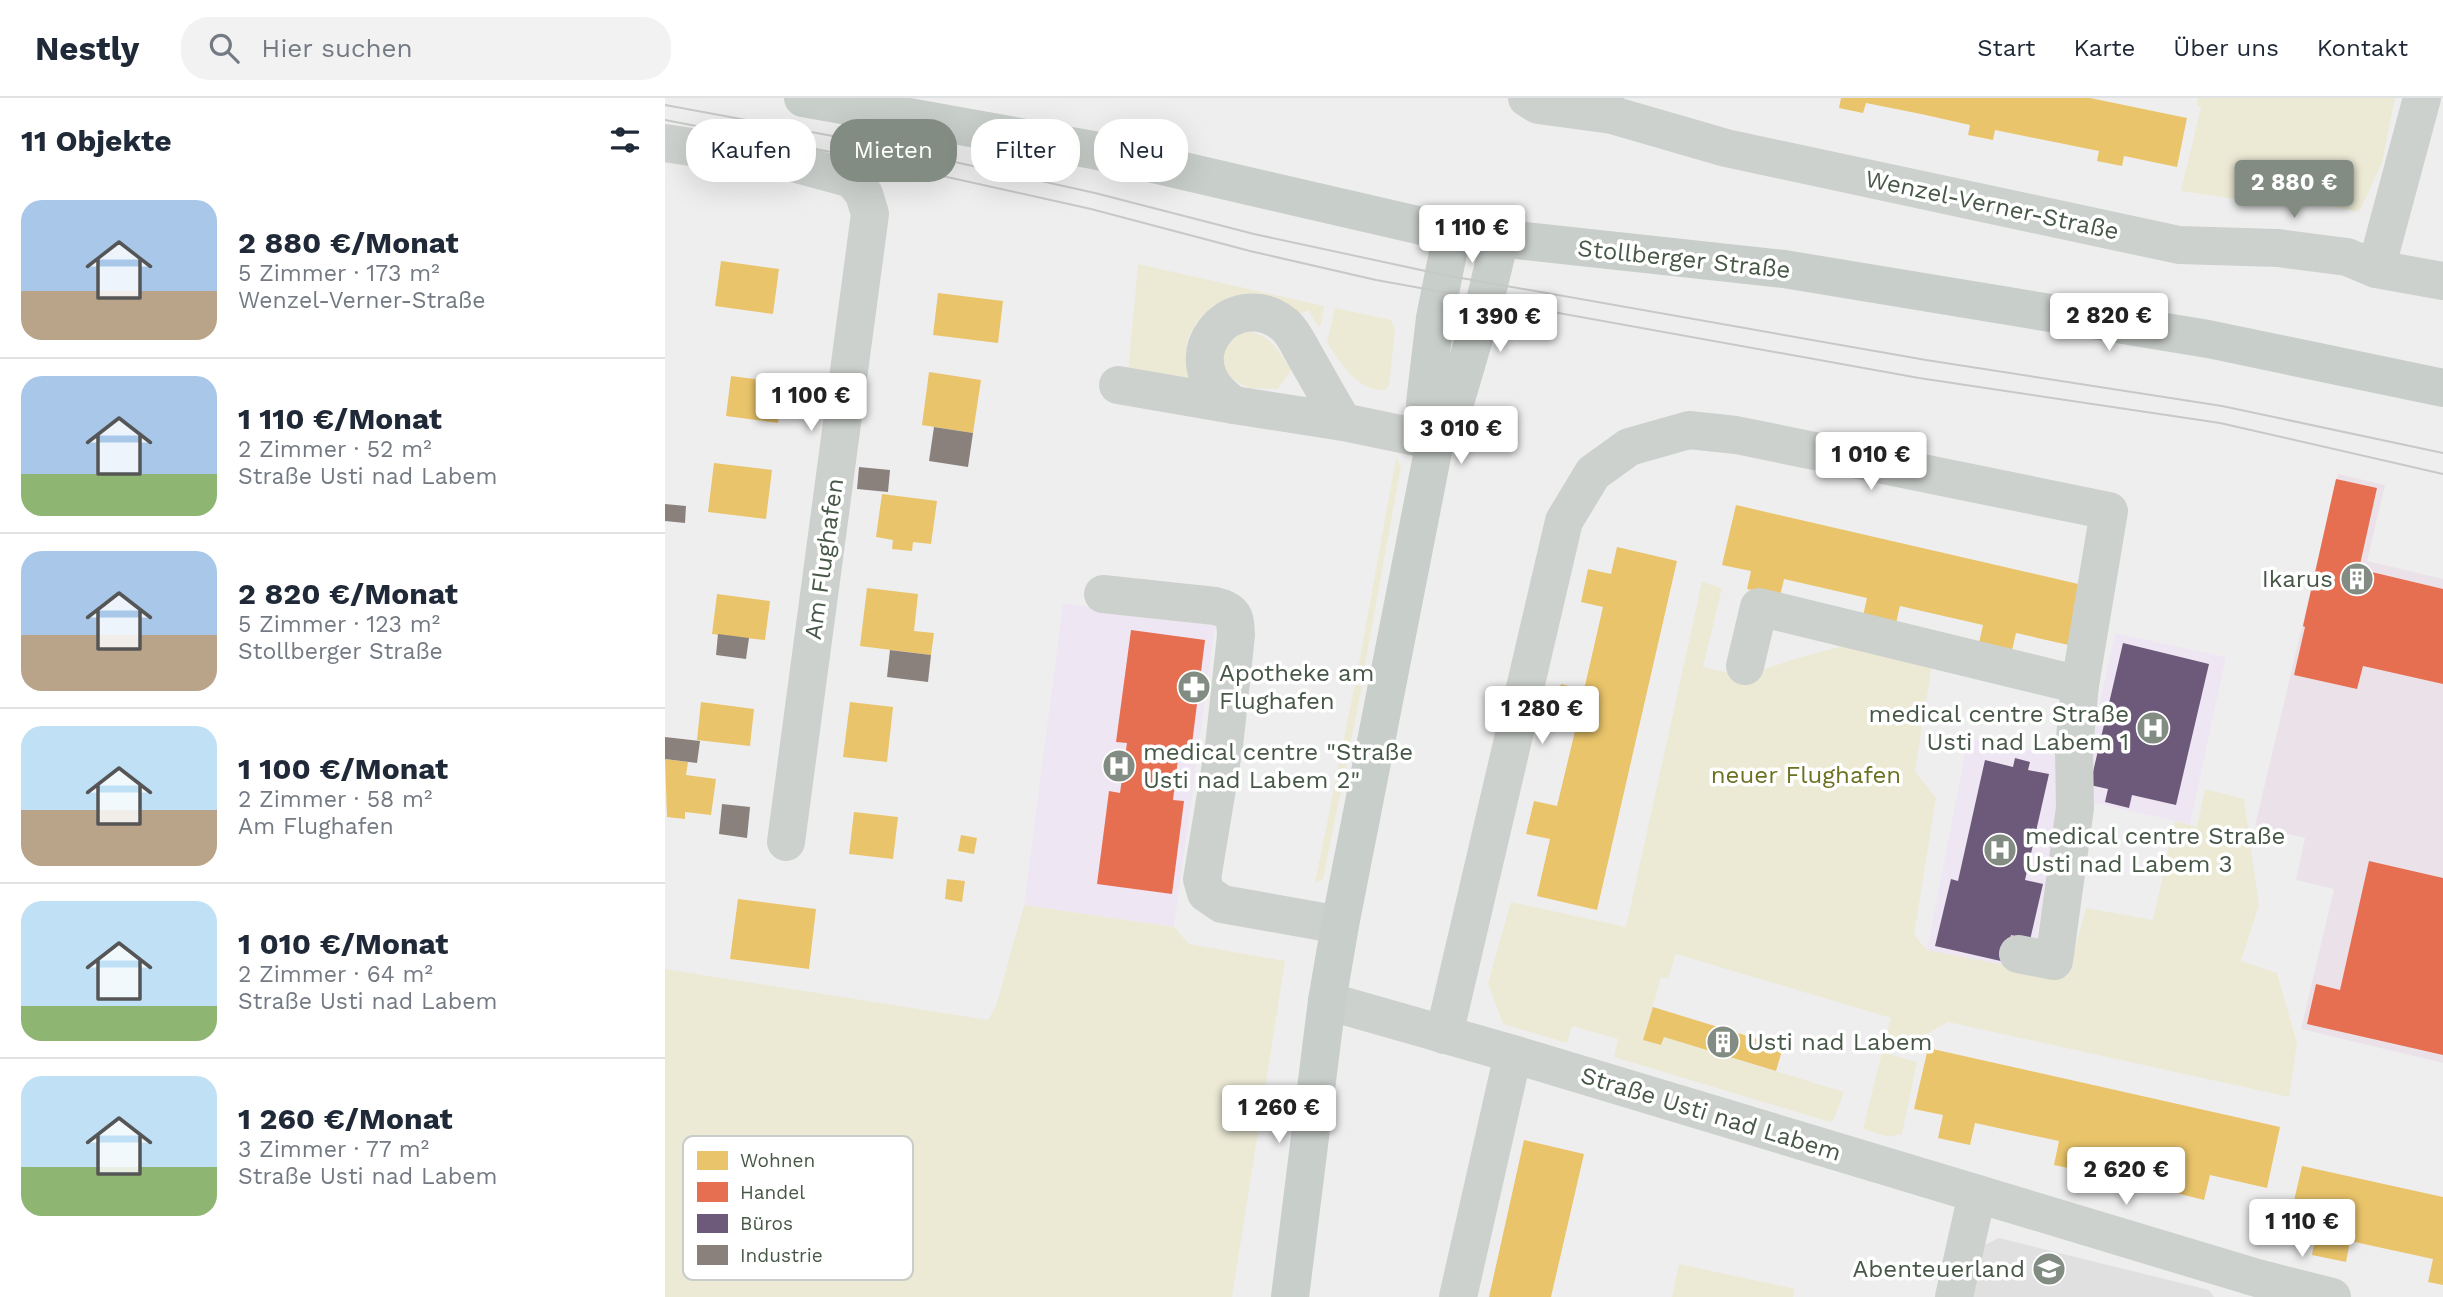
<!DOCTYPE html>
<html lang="de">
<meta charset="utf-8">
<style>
:root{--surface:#fff;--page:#f2f2f3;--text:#1f2937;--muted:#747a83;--line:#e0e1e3;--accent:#828c82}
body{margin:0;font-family:"Work Sans",sans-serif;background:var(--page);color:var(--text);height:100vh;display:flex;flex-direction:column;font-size:26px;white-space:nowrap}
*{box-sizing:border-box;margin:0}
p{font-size:23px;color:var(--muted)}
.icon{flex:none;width:38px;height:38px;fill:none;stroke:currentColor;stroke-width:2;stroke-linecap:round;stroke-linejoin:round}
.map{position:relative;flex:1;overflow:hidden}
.details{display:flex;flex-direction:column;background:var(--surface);width:665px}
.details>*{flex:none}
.hud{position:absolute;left:21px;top:21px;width:665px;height:63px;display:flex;gap:14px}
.price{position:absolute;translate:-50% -60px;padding:0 16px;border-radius:7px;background:#fff;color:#222;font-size:23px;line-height:46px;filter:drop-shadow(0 2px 4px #0008)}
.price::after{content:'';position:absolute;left:50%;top:42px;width:21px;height:16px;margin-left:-10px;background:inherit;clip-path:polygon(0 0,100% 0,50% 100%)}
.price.selected{background:var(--accent);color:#fff}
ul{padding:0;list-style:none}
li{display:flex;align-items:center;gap:21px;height:175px;padding:0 21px}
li+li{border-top:2px solid var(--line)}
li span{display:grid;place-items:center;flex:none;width:196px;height:140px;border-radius:21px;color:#555}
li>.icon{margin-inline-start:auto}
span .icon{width:84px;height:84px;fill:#fffc;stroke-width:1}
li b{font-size:30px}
h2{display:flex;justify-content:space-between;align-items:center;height:84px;padding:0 21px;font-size:30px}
.pill{padding:0 24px;border-radius:28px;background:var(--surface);box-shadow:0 7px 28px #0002;font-size:24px;line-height:63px}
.pill.selected{background:var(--accent);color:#fff}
header{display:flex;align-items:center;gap:42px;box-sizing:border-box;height:98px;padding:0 35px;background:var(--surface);border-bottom:2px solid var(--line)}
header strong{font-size:33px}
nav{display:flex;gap:38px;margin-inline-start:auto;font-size:24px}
.search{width:490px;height:63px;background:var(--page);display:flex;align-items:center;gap:18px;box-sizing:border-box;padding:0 24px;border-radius:28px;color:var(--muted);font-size:26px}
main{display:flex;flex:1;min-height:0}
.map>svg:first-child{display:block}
.commercial{fill:#eae2e8}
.education{fill:#e0e0e1}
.medical{fill:#efe6f3}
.green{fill:#ecead5}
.homes{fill:#e9c46a}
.shops{fill:#e76f51}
.offices{fill:#6d597a}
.industry{fill:#8a817c}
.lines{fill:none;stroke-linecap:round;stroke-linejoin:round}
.minor{stroke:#cdd1cd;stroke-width:38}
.major{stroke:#c8cec9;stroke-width:38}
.tram{stroke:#c6c9c6;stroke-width:2}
.labels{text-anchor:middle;stroke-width:7;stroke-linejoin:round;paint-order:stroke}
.street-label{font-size:24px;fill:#485848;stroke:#fff}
.poi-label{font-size:24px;fill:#485848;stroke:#fff;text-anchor:start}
.park-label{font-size:24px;fill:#6c7122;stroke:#fff}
.key{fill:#fff;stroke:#c8cdc8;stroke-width:2}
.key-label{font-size:19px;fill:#485848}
</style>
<header>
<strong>Nestly</strong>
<div class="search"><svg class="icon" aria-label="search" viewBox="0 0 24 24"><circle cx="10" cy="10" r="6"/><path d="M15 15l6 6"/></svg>Hier suchen</div>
<nav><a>Start</a><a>Karte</a><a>Über uns</a><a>Kontakt</a></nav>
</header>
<main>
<section class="details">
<h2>11 Objekte<svg class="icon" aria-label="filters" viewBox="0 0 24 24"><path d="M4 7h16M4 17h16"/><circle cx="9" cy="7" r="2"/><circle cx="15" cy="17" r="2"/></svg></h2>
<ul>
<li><span style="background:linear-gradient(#a9c7e8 65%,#b9a48a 0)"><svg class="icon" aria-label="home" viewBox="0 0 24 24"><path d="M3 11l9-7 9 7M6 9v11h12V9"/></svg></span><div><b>2 880 €/Monat</b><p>5 Zimmer · 173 m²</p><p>Wenzel-Verner-Straße</p></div></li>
<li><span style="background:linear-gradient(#a9c7e8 70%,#8fb573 0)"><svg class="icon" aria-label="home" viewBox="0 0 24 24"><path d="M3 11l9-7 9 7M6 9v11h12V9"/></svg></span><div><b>1 110 €/Monat</b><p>2 Zimmer · 52 m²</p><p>Straße Usti nad Labem</p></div></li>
<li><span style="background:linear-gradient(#a9c7e8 60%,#b9a48a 0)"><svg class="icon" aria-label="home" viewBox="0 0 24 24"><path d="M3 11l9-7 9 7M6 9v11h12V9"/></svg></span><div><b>2 820 €/Monat</b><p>5 Zimmer · 123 m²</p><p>Stollberger Straße</p></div></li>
<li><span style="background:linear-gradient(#bfe0f5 60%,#b9a48a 0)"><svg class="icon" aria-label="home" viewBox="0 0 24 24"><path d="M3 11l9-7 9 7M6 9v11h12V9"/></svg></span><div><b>1 100 €/Monat</b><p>2 Zimmer · 58 m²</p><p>Am Flughafen</p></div></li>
<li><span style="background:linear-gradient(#bfe0f5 75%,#8fb573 0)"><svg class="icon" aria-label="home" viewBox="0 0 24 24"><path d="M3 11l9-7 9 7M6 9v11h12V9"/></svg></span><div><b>1 010 €/Monat</b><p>2 Zimmer · 64 m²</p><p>Straße Usti nad Labem</p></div></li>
<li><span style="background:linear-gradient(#bfe0f5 65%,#8fb573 0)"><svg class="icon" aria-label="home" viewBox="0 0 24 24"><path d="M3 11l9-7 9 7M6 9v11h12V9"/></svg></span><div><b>1 260 €/Monat</b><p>3 Zimmer · 77 m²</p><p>Straße Usti nad Labem</p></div></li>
</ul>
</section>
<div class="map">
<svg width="1778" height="1199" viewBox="0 0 1778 1199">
<rect width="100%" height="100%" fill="#efeeef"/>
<path class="commercial" d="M1673,376L1720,387L1702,463L1778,481V965L1636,931L1669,791L1631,782L1640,740L1590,728Z"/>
<path class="education" d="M1334,1140L1544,1192L1549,1199H1301L1313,1150Z"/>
<g class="medical">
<path d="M398,505L550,528L509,829L359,807Z"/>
<path d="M1450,535L1561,559L1525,726L1414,702Z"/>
<path d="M1303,640L1407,661L1370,847L1343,868L1262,852Z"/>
</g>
<g class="green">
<path d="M1533,0H1730L1717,65L1694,114L1621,98L1571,101L1516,93L1536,9L1532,8Z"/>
<path d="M473,166L659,208L656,227L653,228L643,212L632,218L573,198L549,207L532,223L522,242L520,262L526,285L463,275Z"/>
<path d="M670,210L726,222L730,234L724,287L720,292C692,294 675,264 662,244Z"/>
<path d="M581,233C607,237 612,252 626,272L613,291C603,290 589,292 580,288C548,275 551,246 581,233Z"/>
<path d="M731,360L736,368L698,578L692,577Z"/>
<path d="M1037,484L1057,490L1038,569L1078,578L1133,560L1182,547L1267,567L1250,673L1271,700L1249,837L1262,852L1402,879L1421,810L1488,822L1510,723L1532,729L1540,691L1579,701L1594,807L1576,863L1612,875L1632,945L1624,999L1283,924L1258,938L1255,956L1219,945L1226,920L1011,856L1003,881L996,879L979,942L996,947L999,939L1179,994L1169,1021L1165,1024L949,959L953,941L907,928L902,945L838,926L823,885L846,804L961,829Z"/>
<path d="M690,586L697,588L658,781L650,785Z"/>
<path d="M359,807L509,829L524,846L620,863L567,1199H0V871L323,922L331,908Z"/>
<path d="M1217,954L1252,964L1237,1036L1223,1039L1198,1031Z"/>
<path d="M1014,1166L1130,1191L1128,1199H1007Z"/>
</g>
<g class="homes">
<path d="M1176,0H1425L1522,20L1512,69L1459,58L1457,68L1432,63L1434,53L1330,32L1328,42L1303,37L1305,27L1256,16L1201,5L1198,15L1174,10Z"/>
<path d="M56,163L114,171L108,216L50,208Z"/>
<path d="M273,195L338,203L333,245L268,237Z"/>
<path d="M264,274L316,282L308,335L257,327Z"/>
<path d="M66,278L119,285L113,325L61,318Z"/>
<path d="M49,365L107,372L101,421L43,414Z"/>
<path d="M217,396L272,403L266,446L248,444L247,453L227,451L228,442L211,439Z"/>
<path d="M1071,407L1422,488L1408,548L1351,535L1347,552L1314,545L1318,527L1235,508L1231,525L1198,518L1202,500L1119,481L1115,498L1082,491L1086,473L1057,467Z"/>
<path d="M952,449L1012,463L932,812L872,798L885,741L861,736L869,703L892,708L912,625L888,619L896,586L919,592L938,509L916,504L923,471L946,476Z"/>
<path d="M202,490L253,496L249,533L269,535L266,557L195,548Z"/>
<path d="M52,496L105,503L100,542L47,536Z"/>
<path d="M36,604L89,611L85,648L32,642Z"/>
<path d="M185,604L228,609L222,664L178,659Z"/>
<path d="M0,661L23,664L21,677L51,681L46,717L20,714V721L2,719Z"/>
<path d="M189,714L233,719L228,761L184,756Z"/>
<path d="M296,737L312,740L309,756L293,753Z"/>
<path d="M282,781L300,783L297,804L280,801Z"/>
<path d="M73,801L151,811L144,871L65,861Z"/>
<path d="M988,909L1118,949L1111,973L999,939L996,947L978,942Z"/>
<path d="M1263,950L1615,1029L1602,1090L1545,1077L1539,1102L1507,1094L1512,1070L1427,1051L1422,1074L1389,1067L1394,1043L1310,1025L1305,1047L1273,1040L1278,1017L1249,1011Z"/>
<path d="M859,1042L919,1056L886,1199H824Z"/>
<path d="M1637,1068L1778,1099V1187L1763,1184L1768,1161L1685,1143L1681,1164L1647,1157L1651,1135L1623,1129Z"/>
</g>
<g class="shops">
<path d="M1671,381L1712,390L1694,471L1778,491V586L1698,568L1692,591L1629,577L1640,529L1638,528Z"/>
<path d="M466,532L540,542L526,654L514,653L508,702L519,703L507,796L432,786L444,693L455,695L462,645L451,644Z"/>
<path d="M1704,763L1778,780V957L1642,926L1651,886L1675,892Z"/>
</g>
<g class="offices">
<path d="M1458,545L1544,566L1511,707L1467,697L1464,710L1440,704L1443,691L1425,687Z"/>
<path d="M1350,660L1365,664L1363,672L1384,676L1360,782L1378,786L1365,842L1346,837L1340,864L1270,848L1286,781L1293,783L1320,662L1348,669Z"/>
</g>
<g class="industry">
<path d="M269,329L308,335L303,369L264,363Z"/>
<path d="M194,369L225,372L223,394L192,391Z"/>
<path d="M0,406L21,408L20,425L0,423Z"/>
<path d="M53,536L84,540L81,561L51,557Z"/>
<path d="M225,552L266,557L263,584L222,579Z"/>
<path d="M0,639L35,643L32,665L0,661Z"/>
<path d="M57,706L85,709L82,740L54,736Z"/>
</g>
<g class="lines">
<g class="minor">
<path d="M862,0L873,7L947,17"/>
<path d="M937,0L947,17L1061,50L1514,147L1613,150L1682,159L1711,171L1757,0"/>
<path d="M0,45L124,64L187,81L199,96L205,116L121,744"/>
<path d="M1711,171L1778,183"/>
<path d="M453,287L569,307"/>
<path d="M678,324C666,304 655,284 643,263C636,252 630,236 620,227C568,184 500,262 569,307L678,324L770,343"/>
<path d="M438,496L550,508C570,513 570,519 571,537L559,648L537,781L541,795L557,806L675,827"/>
<path d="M1080,568L1094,509L1415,587"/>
<path d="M662,903L848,956L1592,1180L1667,1199"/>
<path d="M779,937L899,423L928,375L964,349L1024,332L1071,337L1444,413L1415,587L1409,650L1410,710L1389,863L1353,856"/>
<path d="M793,1199L848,956"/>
<path d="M1289,1199L1312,1096"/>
</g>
<g class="major">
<path d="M138,0L428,52L787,135L1119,171L1543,241L1778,290"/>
<path d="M770,343L760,305L770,220L787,135"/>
<path d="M625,1199L662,903L675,827L770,343L787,315L820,203L835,141"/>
</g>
<g class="tram">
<path d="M0,7L195,43L430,95L589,136L779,177L1261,262L1557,308L1778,355"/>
<path d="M0,22L192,59L426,111L585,153L711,182L1254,280L1555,325L1778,376"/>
</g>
</g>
<defs>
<symbol id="building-disc" viewBox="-11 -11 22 22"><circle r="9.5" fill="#828c82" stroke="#fff"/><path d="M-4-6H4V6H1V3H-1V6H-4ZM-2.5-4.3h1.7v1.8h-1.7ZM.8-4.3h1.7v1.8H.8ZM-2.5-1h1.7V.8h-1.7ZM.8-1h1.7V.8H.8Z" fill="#fff"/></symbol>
<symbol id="pharmacy-disc" viewBox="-11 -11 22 22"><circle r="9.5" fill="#828c82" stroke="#fff"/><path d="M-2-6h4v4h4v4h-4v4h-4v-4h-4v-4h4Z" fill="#fff"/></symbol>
<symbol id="hospital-disc" viewBox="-11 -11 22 22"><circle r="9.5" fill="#828c82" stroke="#fff"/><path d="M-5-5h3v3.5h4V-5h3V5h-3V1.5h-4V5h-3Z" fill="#fff"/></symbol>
<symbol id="school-disc" viewBox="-11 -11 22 22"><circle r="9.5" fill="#828c82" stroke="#fff"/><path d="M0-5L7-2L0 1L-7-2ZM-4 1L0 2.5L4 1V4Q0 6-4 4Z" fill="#fff"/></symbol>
</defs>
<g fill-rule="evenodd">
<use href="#building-disc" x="1673" y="462" width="38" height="38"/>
<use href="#pharmacy-disc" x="510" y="570" width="38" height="38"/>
<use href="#hospital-disc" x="1469" y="611" width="38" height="38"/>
<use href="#hospital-disc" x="435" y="649" width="38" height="38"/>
<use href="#hospital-disc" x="1316" y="733" width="38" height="38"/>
<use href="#building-disc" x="1039" y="925" width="38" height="38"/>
<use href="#school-disc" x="1365" y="1152" width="38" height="38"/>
</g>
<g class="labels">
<g class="street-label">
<text transform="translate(1327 107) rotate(12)" y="8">Wenzel-Verner-Straße</text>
<text transform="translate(1019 161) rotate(6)" y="8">Stollberger Straße</text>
<text transform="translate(159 461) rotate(-82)" y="8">Am Flughafen</text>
<text transform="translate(1046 1016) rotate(17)" y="8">Straße Usti nad Labem</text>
</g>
<g class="poi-label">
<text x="1668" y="489" text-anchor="end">Ikarus</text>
<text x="554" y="583">Apotheke am<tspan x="554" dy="28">Flughafen</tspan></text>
<text x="1464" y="624" text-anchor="end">medical centre Straße<tspan x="1464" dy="28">Usti nad Labem 1</tspan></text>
<text x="478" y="662">medical centre "Straße<tspan x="478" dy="28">Usti nad Labem 2"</tspan></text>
<text x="1360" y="746">medical centre Straße<tspan x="1360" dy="28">Usti nad Labem 3</tspan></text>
<text x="1082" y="952">Usti nad Labem</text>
<text x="1360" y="1179" text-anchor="end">Abenteuerland</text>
</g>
<g class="park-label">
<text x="1141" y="685">neuer Flughafen</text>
</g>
</g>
<rect x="18" y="1038" width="230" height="144" rx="10" class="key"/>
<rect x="32" y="1053" width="31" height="19" fill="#e9c46a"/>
<rect x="32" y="1084" width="31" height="20" fill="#e76f51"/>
<rect x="32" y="1116" width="31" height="19" fill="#6d597a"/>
<rect x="32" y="1147" width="31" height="20" fill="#8a817c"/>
<g class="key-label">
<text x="75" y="1069">Wohnen</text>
<text x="75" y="1101">Handel</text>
<text x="75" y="1132">Büros</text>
<text x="75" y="1164">Industrie</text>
</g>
</svg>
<b class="price selected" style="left:1629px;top:122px">2 880 €</b>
<b class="price" style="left:807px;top:167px">1 110 €</b>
<b class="price" style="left:1444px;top:255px">2 820 €</b>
<b class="price" style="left:835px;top:256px">1 390 €</b>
<b class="price" style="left:146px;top:335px">1 100 €</b>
<b class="price" style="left:796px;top:368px">3 010 €</b>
<b class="price" style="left:1206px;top:394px">1 010 €</b>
<b class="price" style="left:877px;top:648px">1 280 €</b>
<b class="price" style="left:614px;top:1047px">1 260 €</b>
<b class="price" style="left:1461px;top:1109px">2 620 €</b>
<b class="price" style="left:1637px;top:1161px">1 110 €</b>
<div class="hud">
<a class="pill">Kaufen</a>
<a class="pill selected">Mieten</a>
<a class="pill">Filter</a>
<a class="pill">Neu</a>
</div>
</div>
</main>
